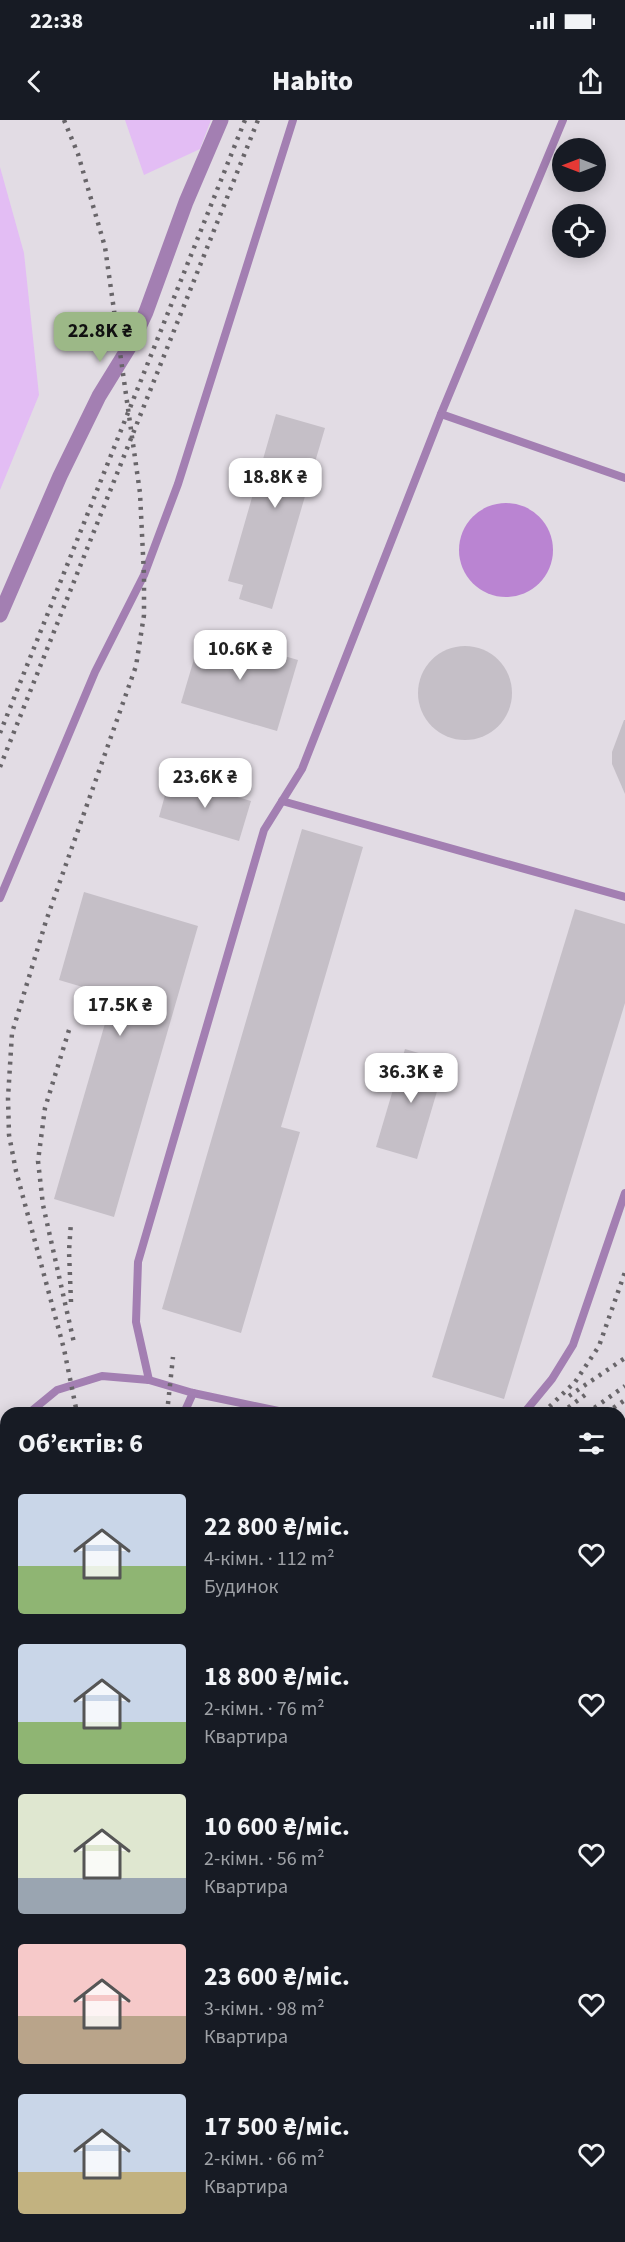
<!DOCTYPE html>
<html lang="uk">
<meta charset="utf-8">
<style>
:root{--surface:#171b24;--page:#20242c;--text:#f1f3f6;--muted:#9ea1a6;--accent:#9cb887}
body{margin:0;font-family:"Source Sans 3",sans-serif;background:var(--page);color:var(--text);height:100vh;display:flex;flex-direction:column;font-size:22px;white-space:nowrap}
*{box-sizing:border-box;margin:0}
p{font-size:20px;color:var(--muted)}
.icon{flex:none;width:33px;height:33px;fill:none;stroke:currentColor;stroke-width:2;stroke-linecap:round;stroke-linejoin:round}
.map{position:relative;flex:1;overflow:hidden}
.panel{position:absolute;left:0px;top:1287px;width:626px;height:836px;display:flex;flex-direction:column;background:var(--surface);border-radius:18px 18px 0 0;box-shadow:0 3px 15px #0003}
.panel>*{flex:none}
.needle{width:39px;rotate:270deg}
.tools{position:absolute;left:552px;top:18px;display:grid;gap:12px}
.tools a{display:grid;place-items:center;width:54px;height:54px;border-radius:50%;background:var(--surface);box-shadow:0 3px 15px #0003;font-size:30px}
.price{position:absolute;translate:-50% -51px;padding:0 14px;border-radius:12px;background:#fff;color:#222;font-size:20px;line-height:39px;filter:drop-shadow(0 2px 3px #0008)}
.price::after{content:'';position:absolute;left:50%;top:36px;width:18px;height:14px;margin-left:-9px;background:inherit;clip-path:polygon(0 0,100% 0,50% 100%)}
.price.selected{background:var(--accent);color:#111}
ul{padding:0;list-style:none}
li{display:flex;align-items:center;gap:18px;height:150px;padding:0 18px}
li span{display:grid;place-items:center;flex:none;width:168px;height:120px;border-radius:6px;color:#555}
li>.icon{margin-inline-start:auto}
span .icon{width:72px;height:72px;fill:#fffc;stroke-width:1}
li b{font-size:26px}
h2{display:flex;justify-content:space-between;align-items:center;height:72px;padding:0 18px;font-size:26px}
.status{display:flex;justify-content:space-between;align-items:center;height:42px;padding:0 30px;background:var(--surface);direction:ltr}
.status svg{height:16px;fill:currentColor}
header{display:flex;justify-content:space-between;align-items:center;height:78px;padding:0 18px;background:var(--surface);font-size:27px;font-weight:800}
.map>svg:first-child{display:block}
.green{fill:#e3bdf4}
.water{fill:#ba84d2}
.building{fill:#c5bfc7}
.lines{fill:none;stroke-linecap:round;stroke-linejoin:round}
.service{stroke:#a37fb2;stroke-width:8}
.tertiary{stroke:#a37fb2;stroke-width:15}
.rail{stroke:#686569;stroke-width:4.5;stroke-dasharray:3 6;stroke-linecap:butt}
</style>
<div class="status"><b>22:38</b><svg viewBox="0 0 49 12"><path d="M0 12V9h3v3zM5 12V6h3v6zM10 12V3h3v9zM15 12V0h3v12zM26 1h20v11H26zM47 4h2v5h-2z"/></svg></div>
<header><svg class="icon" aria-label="back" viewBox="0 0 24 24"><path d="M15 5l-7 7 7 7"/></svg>Habito<svg class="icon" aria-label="share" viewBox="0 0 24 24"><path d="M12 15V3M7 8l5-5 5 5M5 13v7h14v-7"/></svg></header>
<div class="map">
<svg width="625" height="2122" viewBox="0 0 625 2122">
<rect width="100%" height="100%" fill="#e2dce4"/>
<g class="green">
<path d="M125,0H211L200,29L144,55Z"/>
<path d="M0,47L24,133L39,275L0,370Z"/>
</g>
<circle class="water" cx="506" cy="430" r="47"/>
<g class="building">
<path d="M276,294L325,308L272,489L239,479L243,465L228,461Z"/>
<path d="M202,512L298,540L277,611L181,583Z"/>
<circle cx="465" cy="573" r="47"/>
<path d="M624,600H625V674L612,644V632Z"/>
<path d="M170,657L251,681L239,721L159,697Z"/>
<path d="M302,709L363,727L281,1007L300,1012L241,1213L162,1189Z"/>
<path d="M84,772L198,806L114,1097L54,1079L113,876L59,860Z"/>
<path d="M575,789L625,804V883L504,1279L432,1257Z"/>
<path d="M405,929L446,941L417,1039L376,1027Z"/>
</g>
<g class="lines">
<g class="service">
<path d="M441,294L625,358"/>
<path d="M282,681L625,777"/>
<path d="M0,778L95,552L144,455L178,364L293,0"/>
<path d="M149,1260L136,1202L138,1142L264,710L302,649L441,294L563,0"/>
<path d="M29,1293L57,1270L102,1256L149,1260L193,1273L288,1293"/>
<path d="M184,1293L193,1273"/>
<path d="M524,1293L552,1259L573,1225L625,1073"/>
<path d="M0,1338L6,1327"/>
<path d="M0,1612L6,1603"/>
<path d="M0,1708L6,1718"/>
<path d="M620,1711L625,1707"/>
<path d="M0,1765L6,1761"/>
<path d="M0,1821L6,1817"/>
<path d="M0,1872L6,1868"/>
</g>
<path class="tertiary" d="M0,495L60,356L99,276L131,224L146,192L186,82L221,0"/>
<g class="rail">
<path d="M64,0L78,34L105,127L140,373L144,455V495L136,546L46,801L12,913L8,978L9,1015L16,1051L64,1229L77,1293"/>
<path d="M0,613L245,0"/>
<path d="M0,647L258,0"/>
<path d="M69,910L45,988L38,1041L43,1085L74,1223"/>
<path d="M71,1182L69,1131L71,1102"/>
<path d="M569,1276L625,1238"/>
<path d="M167,1293L173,1237"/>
<path d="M543,1293L575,1262L599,1226L625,1152"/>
<path d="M561,1293L585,1275"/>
<path d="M587,1293L625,1266"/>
<path d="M606,1293L625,1280"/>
<path d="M620,1319L625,1314"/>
<path d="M620,1398L625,1396"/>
<path d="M620,1417L625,1415"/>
<path d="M620,1447L625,1446"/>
<path d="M620,1469H625"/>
<path d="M620,1507L625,1506"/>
<path d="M0,1557L6,1548"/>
<path d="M620,1570L625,1574"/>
<path d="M0,1699L6,1695"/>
<path d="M0,1712L6,1708"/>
<path d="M0,1728L6,1724"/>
<path d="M0,1843L6,1839"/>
</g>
</g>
</svg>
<div class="tools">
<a><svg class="needle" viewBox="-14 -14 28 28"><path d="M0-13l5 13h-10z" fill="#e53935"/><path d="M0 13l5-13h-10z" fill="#9ea1a6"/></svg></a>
<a><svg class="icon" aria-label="locate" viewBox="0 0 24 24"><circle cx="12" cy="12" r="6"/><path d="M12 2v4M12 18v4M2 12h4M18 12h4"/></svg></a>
</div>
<b class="price selected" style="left:100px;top:243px">22.8K ₴</b>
<b class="price" style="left:275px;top:389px">18.8K ₴</b>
<b class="price" style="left:240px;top:561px">10.6K ₴</b>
<b class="price" style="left:205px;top:689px">23.6K ₴</b>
<b class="price" style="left:120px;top:917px">17.5K ₴</b>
<b class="price" style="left:411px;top:984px">36.3K ₴</b>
<section class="panel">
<h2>Об’єктів: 6<svg class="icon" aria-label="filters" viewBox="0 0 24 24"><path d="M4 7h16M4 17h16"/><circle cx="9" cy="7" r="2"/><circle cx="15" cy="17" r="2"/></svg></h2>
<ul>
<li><span style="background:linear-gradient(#c9d6e8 60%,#8fb573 0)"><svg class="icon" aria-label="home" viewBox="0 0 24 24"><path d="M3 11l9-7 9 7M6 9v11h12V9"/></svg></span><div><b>22 800 ₴/міс.</b><p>4-кімн. · 112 m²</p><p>Будинок</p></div><svg class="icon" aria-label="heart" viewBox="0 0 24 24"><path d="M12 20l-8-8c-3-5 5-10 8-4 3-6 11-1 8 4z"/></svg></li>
<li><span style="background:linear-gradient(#c9d6e8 65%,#8fb573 0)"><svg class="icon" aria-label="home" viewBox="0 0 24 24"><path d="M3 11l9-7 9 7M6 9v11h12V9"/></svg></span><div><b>18 800 ₴/міс.</b><p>2-кімн. · 76 m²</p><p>Квартира</p></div><svg class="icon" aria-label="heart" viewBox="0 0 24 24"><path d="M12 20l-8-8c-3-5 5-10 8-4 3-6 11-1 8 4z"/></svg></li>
<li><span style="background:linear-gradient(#dfe7d0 70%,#9aa5b1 0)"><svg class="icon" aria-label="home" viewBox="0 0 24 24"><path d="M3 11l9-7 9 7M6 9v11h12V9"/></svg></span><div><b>10 600 ₴/міс.</b><p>2-кімн. · 56 m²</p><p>Квартира</p></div><svg class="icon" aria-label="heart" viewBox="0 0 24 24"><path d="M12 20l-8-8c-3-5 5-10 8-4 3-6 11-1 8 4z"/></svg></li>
<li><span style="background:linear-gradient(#f6c9c9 60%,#b9a48a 0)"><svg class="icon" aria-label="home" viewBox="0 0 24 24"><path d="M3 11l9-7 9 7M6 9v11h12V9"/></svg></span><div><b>23 600 ₴/міс.</b><p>3-кімн. · 98 m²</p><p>Квартира</p></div><svg class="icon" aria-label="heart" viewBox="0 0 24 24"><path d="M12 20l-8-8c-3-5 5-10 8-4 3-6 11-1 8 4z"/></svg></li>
<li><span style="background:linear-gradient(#c9d6e8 65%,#c2b280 0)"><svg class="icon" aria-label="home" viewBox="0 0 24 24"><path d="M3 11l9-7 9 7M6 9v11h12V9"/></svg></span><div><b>17 500 ₴/міс.</b><p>2-кімн. · 66 m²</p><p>Квартира</p></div><svg class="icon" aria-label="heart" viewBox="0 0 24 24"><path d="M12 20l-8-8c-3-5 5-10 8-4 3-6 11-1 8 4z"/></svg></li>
</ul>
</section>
</div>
